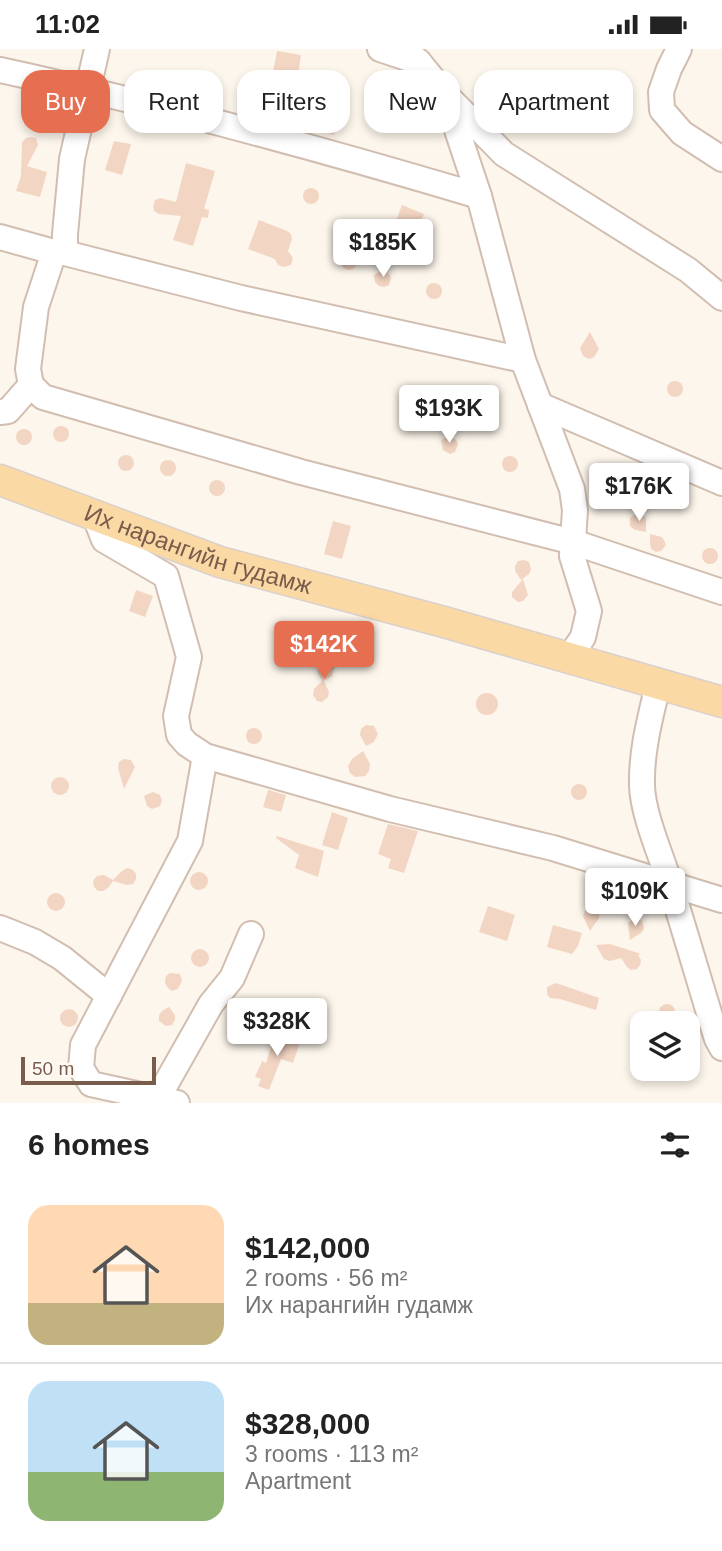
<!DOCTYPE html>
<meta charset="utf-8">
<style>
:root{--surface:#fff;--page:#f6f6f6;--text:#222;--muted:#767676;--line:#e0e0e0;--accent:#e76f51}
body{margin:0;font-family:Arial,sans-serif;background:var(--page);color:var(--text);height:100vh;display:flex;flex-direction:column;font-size:26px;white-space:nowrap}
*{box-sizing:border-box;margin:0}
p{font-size:23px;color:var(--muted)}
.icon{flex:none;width:38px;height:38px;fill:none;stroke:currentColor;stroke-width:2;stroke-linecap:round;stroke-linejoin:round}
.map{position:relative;height:1054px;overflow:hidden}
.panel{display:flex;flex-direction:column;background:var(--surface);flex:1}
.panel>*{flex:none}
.banner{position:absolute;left:21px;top:21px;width:681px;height:63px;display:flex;gap:14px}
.tools{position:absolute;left:630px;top:962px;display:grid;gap:14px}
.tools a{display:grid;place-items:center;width:70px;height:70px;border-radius:14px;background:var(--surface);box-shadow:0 4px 10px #0003;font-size:35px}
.scale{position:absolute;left:21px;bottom:18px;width:135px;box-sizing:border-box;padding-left:7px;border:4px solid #7a5c4d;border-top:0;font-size:19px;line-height:24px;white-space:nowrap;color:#7a5c4d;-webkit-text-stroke:5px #fffaf3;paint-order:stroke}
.price{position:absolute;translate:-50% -60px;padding:0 16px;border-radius:7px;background:#fff;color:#222;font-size:23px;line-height:46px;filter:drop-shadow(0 2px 4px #0008)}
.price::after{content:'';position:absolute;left:50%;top:42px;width:21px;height:16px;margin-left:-10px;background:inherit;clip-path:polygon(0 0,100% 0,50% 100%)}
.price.current{background:var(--accent);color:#fff}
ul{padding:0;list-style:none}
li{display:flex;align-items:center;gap:21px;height:175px;padding:0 28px}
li+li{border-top:2px solid var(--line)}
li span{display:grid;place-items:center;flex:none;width:196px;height:140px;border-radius:21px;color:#555}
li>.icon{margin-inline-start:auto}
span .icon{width:84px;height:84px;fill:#fffc;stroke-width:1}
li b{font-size:30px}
h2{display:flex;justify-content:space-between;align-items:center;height:84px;padding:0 28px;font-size:30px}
.chip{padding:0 24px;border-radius:21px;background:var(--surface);box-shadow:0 4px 10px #0003;font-size:24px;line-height:63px}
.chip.current{background:var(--accent);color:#fff}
.status{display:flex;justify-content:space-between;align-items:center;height:49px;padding:0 35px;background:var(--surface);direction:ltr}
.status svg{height:19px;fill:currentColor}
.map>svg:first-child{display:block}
.building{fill:#f3d5c3}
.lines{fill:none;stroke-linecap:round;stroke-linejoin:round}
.minor-casing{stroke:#d1beb0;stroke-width:28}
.major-casing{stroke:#dad1cd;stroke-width:33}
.minor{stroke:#fff;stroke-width:24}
.major{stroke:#fbd9a5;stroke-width:30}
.labels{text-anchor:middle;stroke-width:5;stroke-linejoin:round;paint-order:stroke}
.street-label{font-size:24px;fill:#7a5c4d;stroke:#fffaf3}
</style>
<div class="status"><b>11:02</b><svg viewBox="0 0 49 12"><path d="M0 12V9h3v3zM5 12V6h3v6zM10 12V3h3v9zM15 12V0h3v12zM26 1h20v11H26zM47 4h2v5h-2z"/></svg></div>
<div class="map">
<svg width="722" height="1054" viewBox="0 0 722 1054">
<rect width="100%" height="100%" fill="#fdf6ec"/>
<g class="building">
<path d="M277,2L301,6L296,39L271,34Z"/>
<circle cx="531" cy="32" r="8"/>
<path d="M259,32L272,47L282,52H276L283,62V67L279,71H274L269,69L264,53L249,54L243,49L244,41L249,38H254L262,42Z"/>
<path d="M324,48L341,53L334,86L313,80Z"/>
<circle cx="391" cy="60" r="8"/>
<path d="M31,88L36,89L38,96L27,117L47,123L40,148L16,142L21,127L22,93L26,89Z"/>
<path d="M114,92L131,95L122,126L105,121Z"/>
<path d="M186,114L215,122L204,160L209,161L208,169L202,168L193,197L173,191L181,167L159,165L154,162L153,157L155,151L160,149L176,153Z"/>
<circle cx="311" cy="147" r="8"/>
<path d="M402,156L424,165L413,192L392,183Z"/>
<path d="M259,171L287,182L291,185L292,190L288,202L293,209L291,216L283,218L278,216L275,210L248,200Z"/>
<circle cx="349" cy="213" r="8"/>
<path d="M381,222L388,224L391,228L389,236L384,238L379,237L375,233L374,226Z"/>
<circle cx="434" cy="242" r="8"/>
<path d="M590,283L599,300L594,308L589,310L583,307L580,299Z"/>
<circle cx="675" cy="340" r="8"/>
<circle cx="61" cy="385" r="8"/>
<circle cx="24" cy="388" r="8"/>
<path d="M448,388L455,390L458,395L455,403L450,405L443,401L441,391Z"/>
<circle cx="126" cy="414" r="8"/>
<circle cx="510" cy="415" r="8"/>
<circle cx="168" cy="419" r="8"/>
<circle cx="217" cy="439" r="8"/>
<path d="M637,464L642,465L646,469V483L635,481L630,477V469Z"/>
<path d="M333,472L351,477L342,510L324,505Z"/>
<path d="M650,485L662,488L664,491L666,496L661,502L656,503L651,500L650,495Z"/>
<circle cx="710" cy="507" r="8"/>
<path d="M524,511L529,513L531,520L529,525L521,531L515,522V517L518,512Z"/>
<path d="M523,530L528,546L523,552L518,553L512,548V543Z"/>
<path d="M136,541L153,547L145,568L129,562Z"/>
<path d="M342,590L358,594L349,615L334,609Z"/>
<path d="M337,612L332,627L324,632L329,643L328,648L322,653L317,652L313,646L314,640L322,632L317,622L319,617L323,614Z"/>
<circle cx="487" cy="655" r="11"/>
<path d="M366,676L374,677L378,685L374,693L366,697L360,686L361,680Z"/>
<circle cx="254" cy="687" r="8"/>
<path d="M363,702L370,715L369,722L365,727L355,728L350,724L348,717L352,710Z"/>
<path d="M124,710L131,711L135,718L124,740L118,719L119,713Z"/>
<circle cx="60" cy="737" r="9"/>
<circle cx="579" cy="743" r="8"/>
<path d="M268,741L286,746L281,763L263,758Z"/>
<path d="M153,743L160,746L162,751L160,757L152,760L147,757L144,747Z"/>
<path d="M332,763L348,769L338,801L322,796Z"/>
<path d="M388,775L418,782L404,824L388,819L391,810L378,805Z"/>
<path d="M277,787L324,802L318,828L295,819L299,806L276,789Z"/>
<path d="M128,819L133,821L136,825V830L133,835L127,836L113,832L108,839L103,842H98L94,838L93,832L97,827L104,826L113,831L123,821Z"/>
<circle cx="199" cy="832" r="9"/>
<path d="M599,831L605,835L606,841L603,845L594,851L590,841V836L594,832Z"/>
<circle cx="56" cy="853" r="9"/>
<path d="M592,855L599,864V869L590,882L583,867L585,862Z"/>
<path d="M488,857L515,866L507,892L479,883Z"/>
<path d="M635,869L642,872L644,879L642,883L630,891L628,874Z"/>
<path d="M553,876L582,884L578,897L572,905L547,898Z"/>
<path d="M610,895L641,905L638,906L641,911L640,916L637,920L631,921L627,918L621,909L610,912L604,910L596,896Z"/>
<circle cx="200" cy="909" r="9"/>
<path d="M170,924L180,925L182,932L178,940L172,942L167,938L165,933L166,927Z"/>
<path d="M556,934L599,949L596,961L560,950L550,949L547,945V938Z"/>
<circle cx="667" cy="963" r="8"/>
<path d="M169,958L175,966V971L172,976L166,977L159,972V966L162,962Z"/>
<circle cx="69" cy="969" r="9"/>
<path d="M276,982L301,990L293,1014L281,1010L269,1041L258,1037L261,1030L255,1028L262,1012L266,1014Z"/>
</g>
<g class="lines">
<defs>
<g id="minor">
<path d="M380,0L419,13"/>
<path d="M404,0L419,13L445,45L504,105L688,221L722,249"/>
<path d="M679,0L669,20L661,43L662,61L682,84L722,110"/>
<path d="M0,21C161,56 321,100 479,147"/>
<path d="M445,45L479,147L523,311L572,440L575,461L572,507L589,562L583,588L569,609"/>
<path d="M0,188L54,203L65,204V185L72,110L97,0"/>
<path d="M54,203L36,258L28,320L31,336L43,348L301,423L573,493L722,543"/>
<path d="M65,204L241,249L523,311"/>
<path d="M540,356L722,434"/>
<path d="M0,363L8,362L31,336"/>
<path d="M95,468L104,491L166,527L189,608L176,667L179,686L187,695L205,707L390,760L553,799L722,851"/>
<path d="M658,636C650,669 641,703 642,737C643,766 661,806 670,835C686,886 701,938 717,990L722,999"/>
<path d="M0,879L35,893L62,909L109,947"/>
<path d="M155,1054L211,955L232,929L251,885"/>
<path d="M177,1054L91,1035L81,1019L83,996L190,792L205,707"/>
</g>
<g id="major">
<path id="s1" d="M0,431L220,513L444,573L722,653"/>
</g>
</defs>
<use href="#minor" class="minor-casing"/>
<use href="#major" class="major-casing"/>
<use href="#minor" class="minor"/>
<use href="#major" class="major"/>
</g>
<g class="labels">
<g class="street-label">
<text dy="8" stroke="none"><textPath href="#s1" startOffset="210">Их нарангийн гудамж</textPath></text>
</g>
</g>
</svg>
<div class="tools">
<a><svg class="icon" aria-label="layers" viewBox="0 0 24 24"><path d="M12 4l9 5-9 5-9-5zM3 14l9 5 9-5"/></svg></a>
</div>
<div class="scale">50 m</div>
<b class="price" style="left:383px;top:230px">$185K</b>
<b class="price" style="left:449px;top:396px">$193K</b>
<b class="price" style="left:639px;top:474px">$176K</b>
<b class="price current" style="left:324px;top:632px">$142K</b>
<b class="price" style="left:635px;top:879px">$109K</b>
<b class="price" style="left:277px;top:1009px">$328K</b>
<div class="banner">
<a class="chip current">Buy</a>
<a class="chip">Rent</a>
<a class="chip">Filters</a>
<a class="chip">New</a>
<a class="chip">Apartment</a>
</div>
</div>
<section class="panel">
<h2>6 homes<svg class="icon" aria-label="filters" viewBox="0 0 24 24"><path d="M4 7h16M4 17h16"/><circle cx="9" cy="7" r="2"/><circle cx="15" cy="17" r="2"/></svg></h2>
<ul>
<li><span style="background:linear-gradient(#ffd9b3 70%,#c2b280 0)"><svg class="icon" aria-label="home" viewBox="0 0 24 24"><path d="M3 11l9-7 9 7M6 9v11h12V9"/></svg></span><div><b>$142,000</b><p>2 rooms · 56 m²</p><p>Их нарангийн гудамж</p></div></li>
<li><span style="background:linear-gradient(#bfe0f5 65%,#8fb573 0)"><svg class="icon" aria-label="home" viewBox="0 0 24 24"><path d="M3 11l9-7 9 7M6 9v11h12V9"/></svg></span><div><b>$328,000</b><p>3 rooms · 113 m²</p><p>Apartment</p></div></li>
</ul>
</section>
